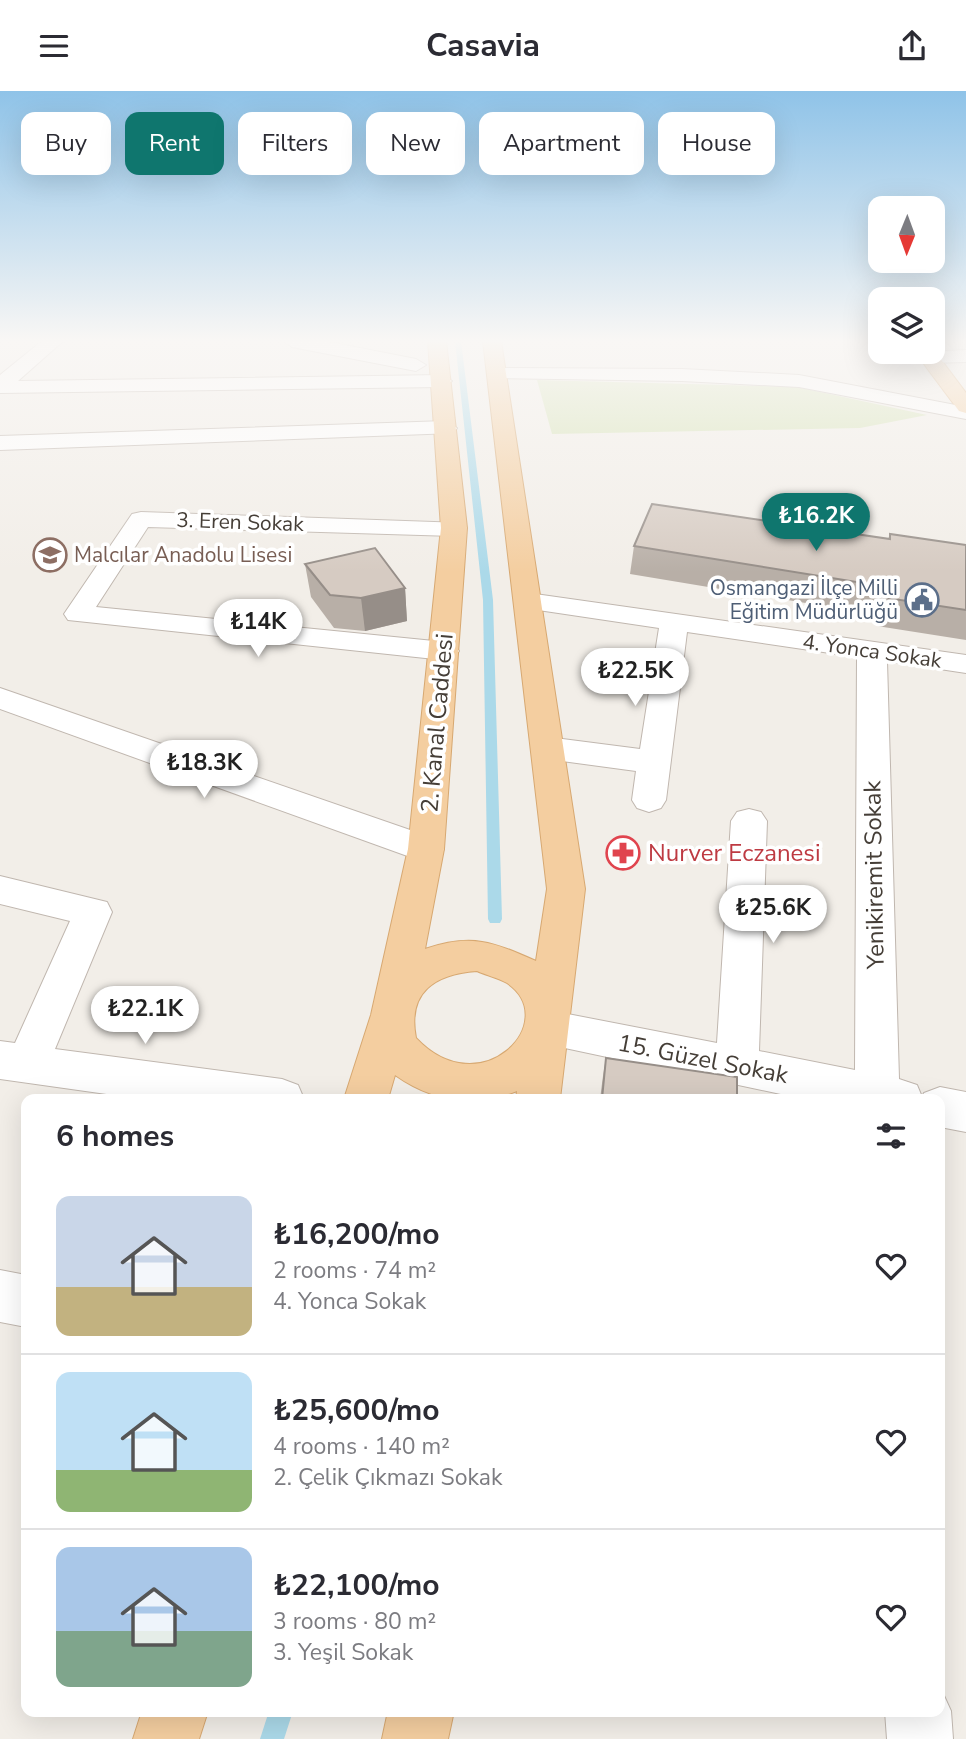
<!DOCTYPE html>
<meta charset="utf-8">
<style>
:root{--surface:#fff;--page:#f7f7f7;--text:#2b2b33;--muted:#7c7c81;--line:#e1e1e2;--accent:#0f766e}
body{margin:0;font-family:"Nunito Sans",sans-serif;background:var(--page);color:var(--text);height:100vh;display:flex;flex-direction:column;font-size:26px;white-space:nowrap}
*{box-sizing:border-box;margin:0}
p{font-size:23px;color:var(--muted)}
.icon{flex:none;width:38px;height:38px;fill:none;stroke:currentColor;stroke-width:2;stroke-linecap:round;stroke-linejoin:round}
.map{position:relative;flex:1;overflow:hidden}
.sheet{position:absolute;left:21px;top:1003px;width:924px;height:623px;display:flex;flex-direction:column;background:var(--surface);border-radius:14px;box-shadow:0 7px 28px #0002}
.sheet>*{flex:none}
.hud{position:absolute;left:21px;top:21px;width:924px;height:63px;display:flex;gap:14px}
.needle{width:46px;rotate:181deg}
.controls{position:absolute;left:868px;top:105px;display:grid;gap:14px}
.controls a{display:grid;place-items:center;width:77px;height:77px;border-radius:14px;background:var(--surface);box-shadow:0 7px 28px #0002;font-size:35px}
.price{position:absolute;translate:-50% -60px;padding:0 16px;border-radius:24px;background:#fff;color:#222;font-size:23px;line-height:46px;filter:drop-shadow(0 2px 4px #0008)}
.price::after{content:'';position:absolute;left:50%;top:42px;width:21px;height:16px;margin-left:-10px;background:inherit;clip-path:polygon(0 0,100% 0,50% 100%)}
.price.current{background:var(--accent);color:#fff}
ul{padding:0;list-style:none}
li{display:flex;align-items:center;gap:21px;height:175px;padding:0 35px}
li+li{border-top:2px solid var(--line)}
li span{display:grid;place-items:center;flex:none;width:196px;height:140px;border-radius:14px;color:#555}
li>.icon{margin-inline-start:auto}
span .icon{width:84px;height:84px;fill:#fffc;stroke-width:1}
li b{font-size:30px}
h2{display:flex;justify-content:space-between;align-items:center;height:84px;padding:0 35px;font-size:30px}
.chip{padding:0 24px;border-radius:14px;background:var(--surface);box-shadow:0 7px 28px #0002;font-size:24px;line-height:63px}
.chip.current{background:var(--accent);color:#fff}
header{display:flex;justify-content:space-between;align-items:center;height:91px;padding:0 35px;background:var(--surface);font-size:32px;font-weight:700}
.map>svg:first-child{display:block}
.green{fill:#d5e2b5}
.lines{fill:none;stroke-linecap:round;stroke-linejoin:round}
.stream{fill:#abd9e9;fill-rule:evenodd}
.minor-casing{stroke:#c0b7af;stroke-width:2}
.major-casing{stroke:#d7a871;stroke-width:2}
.minor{fill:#fff;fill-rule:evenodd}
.major{fill:#f4cea0;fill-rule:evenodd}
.wall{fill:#b8afa7}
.shaded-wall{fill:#968e88}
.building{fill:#d6cbc2;stroke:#968e88;stroke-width:2}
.labels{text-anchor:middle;stroke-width:7;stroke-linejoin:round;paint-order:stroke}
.far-street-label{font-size:21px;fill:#453e37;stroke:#fff}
.far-education-label{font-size:21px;fill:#785e54;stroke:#fff;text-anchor:start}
.far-service-label{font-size:21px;fill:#4e5e75;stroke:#fff;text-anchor:end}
.street-label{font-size:24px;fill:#453e37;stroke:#fff}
.health-label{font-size:24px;fill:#be3a42;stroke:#fff;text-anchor:start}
</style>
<header><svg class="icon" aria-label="menu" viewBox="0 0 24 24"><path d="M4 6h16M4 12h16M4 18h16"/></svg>Casavia<svg class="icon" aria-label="share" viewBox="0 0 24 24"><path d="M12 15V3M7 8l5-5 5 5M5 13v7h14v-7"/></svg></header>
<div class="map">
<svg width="966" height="1648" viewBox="0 0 966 1648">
<rect width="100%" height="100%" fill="#f2eee8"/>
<path class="green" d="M537,289L797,296L927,324L860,337L552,343Z"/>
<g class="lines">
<g class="stream">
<path d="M455,250H461L493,509L502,828L500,832H490L488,828L483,509Z"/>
<path d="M269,1620H293L284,1648H260Z"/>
</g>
<defs>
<g id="minor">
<path d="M42,250H63L18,290L442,284L452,290L442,296L0,302V284Z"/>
<path d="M283,250H324L416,268L426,274L416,280L292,256Z"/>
<path d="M966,259V271L929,272L919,266L927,261Z"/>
<path d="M497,277L682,278L799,284L966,316V328L799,296L682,290L490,287L487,283L490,279Z"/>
<path d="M446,330L457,337L454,342L0,359V345Z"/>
<path d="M141,421L463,432L467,437L463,442L454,445L148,436L96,516L444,551L454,554L459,560L454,566L444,569L68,529L64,523L132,423Z"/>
<path d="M528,502L966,564V582L887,570L899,988L917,994L922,1006L924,1002L940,996L966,1001V1041L940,1036V1008H804L532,950L526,937L532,924L547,919L717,952L731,730L737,721L749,718L761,721L767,730L759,960L855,979L857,566L687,541L666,709L661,717L649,721L637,717L632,709L636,680L547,668L535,665L531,657L535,649L547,646L640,658L659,537L518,516L514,510L518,504Z"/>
<path d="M0,597L439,749L444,758L439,767L426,771L413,767L0,618Z"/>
<path d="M0,785L107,811L112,821L55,958L282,988L298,994L304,1008H142L0,988V950L15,952L70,830L0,813Z"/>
<path d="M0,1179L26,1184V1236L0,1231Z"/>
<path d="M940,1596L951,1620L953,1648H887L885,1620H940Z"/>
</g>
<g id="major">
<path d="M428,250H446L467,437L444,758L425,858C472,842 493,851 536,870L547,798L483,250H501L585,798L560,1008H516L517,1000C474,1017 433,1011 395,984L388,1008H344L371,924L408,758L441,437ZM477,880C486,884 498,887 507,892C563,930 481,1016 416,947C407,901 435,883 477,880Z"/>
<path d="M933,258L966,302V322L959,320L915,261H933Z"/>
<path d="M142,1620H208L199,1648H133Z"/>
<path d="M388,1620H454L448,1648H382Z"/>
</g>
</defs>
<use href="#minor" class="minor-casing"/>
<use href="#major" class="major-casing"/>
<use href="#minor" class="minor"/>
<use href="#major" class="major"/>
</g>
<g class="wall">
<path d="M890,443L966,454V549L877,535L878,524L630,483L634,455L888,448Z"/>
<path d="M305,473L405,497L407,530L365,540L334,537L311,506Z"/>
<path d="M606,967L737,1008H600L603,985Z"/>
</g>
<path class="shaded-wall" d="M405,497L407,530L365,540L361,507Z"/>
<g class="building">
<path d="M652,413L890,448V443L966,454V519L887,507L888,496L634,455Z"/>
<path d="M375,457L405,497L361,507L330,504L305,473Z"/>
<path d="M606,967L737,986V1008H602Z"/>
</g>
<linearGradient id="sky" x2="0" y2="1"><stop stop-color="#8fc3e8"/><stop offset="0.52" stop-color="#f9f7f5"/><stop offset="1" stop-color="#f9f7f5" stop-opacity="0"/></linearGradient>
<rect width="966" height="481" fill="url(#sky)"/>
<defs>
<symbol id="school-ring" viewBox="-11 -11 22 22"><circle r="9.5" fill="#fff" stroke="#8d6e63" stroke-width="1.5"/><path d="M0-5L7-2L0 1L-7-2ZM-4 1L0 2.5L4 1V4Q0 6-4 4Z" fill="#8d6e63"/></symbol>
<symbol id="civic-ring" viewBox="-11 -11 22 22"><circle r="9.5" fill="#fff" stroke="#5c6f8a" stroke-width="1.5"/><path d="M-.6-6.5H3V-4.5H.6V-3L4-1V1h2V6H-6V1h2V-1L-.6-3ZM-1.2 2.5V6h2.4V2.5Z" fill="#5c6f8a"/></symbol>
<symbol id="pharmacy-ring" viewBox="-11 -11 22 22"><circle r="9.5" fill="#fff" stroke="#e0444e" stroke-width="1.5"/><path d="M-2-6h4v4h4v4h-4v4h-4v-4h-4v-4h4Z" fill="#e0444e"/></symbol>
</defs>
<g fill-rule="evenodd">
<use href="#school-ring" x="31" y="445" width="38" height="38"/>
<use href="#civic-ring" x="903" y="490" width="38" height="38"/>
<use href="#pharmacy-ring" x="604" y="743" width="38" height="38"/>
</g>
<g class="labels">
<g class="far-street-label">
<text transform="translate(240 431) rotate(2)" y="7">3. Eren Sokak</text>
<text transform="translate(872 560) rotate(8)" y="7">4. Yonca Sokak</text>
</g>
<g class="far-education-label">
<text x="74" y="471">Malcılar Anadolu Lisesi</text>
</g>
<g class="far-service-label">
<text x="898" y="504">Osmangazi İlçe Milli<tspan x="898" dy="24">Eğitim Müdürlüğü</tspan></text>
</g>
<g class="street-label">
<text transform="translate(437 632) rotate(-85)" y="8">2. Kanal Caddesi</text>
<text transform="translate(874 784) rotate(-91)" y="8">Yenikiremit Sokak</text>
<text transform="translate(703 968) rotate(11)" y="8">15. Güzel Sokak</text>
</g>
<g class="health-label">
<text x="648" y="770">Nurver Eczanesi</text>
</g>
</g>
</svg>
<div class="controls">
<a><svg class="needle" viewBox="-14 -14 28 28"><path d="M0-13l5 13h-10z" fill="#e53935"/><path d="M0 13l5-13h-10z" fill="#7c7c81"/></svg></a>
<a><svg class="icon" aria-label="layers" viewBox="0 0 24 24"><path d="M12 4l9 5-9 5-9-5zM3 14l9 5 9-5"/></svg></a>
</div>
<b class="price current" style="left:816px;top:462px">₺16.2K</b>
<b class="price" style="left:258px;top:568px">₺14K</b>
<b class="price" style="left:635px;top:617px">₺22.5K</b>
<b class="price" style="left:204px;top:709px">₺18.3K</b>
<b class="price" style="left:773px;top:854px">₺25.6K</b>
<b class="price" style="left:145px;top:955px">₺22.1K</b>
<div class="hud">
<a class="chip">Buy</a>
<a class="chip current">Rent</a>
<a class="chip">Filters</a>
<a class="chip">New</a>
<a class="chip">Apartment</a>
<a class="chip">House</a>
</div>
<section class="sheet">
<h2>6 homes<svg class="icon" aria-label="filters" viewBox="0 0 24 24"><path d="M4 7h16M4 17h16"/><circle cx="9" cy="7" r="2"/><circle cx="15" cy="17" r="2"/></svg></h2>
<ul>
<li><span style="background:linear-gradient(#c9d6e8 65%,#c2b280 0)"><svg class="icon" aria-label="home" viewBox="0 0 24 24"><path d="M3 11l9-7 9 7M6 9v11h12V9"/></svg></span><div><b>₺16,200/mo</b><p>2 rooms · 74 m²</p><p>4. Yonca Sokak</p></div><svg class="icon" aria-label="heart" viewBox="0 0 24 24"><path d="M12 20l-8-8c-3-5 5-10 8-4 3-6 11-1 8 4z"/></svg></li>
<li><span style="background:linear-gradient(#bfe0f5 70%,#8fb573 0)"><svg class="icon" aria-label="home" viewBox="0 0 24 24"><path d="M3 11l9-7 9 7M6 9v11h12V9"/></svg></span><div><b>₺25,600/mo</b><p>4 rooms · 140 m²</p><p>2. Çelik Çıkmazı Sokak</p></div><svg class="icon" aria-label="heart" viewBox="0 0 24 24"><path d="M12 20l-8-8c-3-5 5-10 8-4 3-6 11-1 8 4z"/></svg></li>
<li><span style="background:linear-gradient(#a9c7e8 60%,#7fa58c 0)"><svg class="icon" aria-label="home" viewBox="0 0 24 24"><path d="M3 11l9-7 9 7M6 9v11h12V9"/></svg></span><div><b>₺22,100/mo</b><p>3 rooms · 80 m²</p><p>3. Yeşil Sokak</p></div><svg class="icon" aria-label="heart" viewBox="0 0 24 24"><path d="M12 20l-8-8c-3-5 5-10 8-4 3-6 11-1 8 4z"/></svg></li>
</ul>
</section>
</div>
